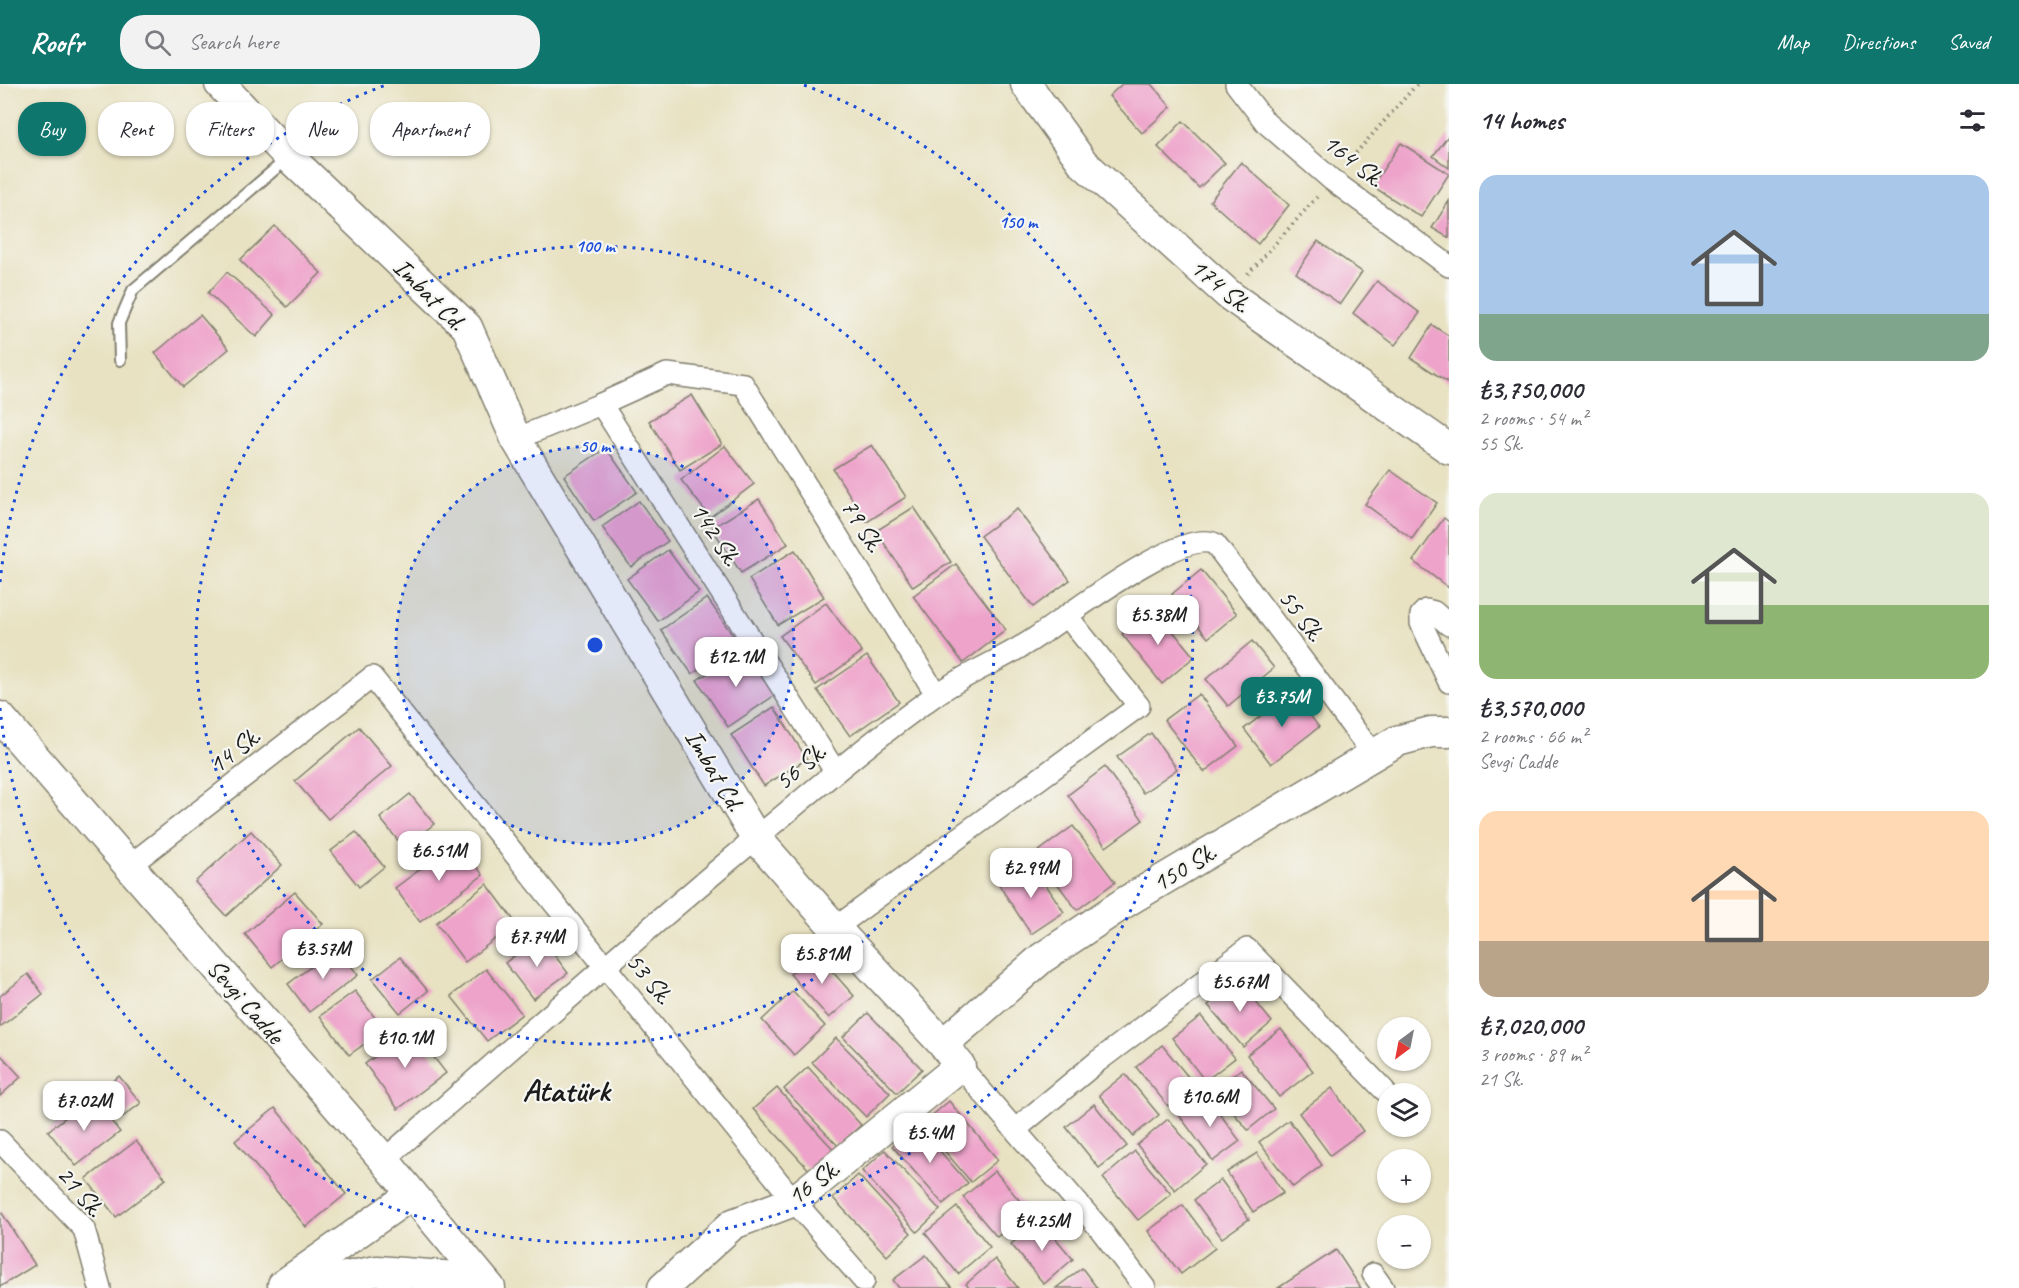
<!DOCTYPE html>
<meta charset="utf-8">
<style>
:root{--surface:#fff;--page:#f2f2f3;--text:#2b2b33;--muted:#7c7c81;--accent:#0f766e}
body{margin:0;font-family:Caveat,sans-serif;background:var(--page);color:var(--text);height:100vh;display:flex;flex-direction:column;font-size:22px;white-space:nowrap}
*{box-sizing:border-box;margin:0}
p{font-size:20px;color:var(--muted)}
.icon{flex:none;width:33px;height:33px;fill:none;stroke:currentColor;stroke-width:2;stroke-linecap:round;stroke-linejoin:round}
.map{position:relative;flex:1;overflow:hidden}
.sheet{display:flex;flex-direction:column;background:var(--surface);width:570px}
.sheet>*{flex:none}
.banner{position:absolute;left:18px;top:18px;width:570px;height:54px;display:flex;gap:12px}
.needle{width:39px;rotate:212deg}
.buttons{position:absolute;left:1377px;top:933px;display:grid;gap:12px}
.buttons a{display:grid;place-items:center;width:54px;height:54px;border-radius:50%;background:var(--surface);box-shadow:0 2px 4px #0004;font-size:30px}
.price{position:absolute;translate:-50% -51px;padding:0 14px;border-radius:12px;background:#fff;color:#222;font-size:20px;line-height:39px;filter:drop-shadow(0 2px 3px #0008)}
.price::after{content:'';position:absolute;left:50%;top:36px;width:18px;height:14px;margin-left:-9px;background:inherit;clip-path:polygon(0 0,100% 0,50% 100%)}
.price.active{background:var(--accent);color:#fff}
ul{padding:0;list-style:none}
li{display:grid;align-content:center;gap:12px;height:318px;padding:0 30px}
li span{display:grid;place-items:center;height:186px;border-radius:18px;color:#555}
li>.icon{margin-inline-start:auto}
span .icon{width:108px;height:108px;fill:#fffc;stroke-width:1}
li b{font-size:26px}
h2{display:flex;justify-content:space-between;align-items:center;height:72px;padding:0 30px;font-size:26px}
.chip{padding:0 21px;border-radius:24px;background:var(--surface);box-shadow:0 2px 4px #0004;font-size:21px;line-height:54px}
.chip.active{background:var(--accent);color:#fff}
header{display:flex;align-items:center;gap:36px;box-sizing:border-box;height:84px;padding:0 30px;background:var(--accent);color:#fff}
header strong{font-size:28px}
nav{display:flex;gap:33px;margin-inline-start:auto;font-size:21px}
.search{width:420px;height:54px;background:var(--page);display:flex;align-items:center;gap:15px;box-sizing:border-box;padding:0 21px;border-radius:24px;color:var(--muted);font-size:22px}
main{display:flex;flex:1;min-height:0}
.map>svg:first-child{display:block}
.building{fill:#eea3ca}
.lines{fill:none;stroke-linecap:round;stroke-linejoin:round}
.lane-casing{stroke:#827f6f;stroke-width:14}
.street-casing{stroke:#827f6f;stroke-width:24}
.secondary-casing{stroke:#827f6f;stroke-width:33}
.path{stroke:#827f6f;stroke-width:4;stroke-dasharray:1.5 4.5;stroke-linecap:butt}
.lane{stroke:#fff;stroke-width:10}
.street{stroke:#fff;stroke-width:21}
.secondary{stroke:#fff;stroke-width:30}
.ring{fill:none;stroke:#1d4ed8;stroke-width:3;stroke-dasharray:3 6}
.labels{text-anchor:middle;stroke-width:4.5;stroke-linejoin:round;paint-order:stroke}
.street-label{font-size:26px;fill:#1c1c1c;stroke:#f6f6f2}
.district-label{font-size:32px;font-weight:bold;fill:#1c1c1c;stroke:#f6f6f2}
.centre{fill:#1d4ed8;stroke:#f6f6f2;stroke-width:3}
.ring-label{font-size:18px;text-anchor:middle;font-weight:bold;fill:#1d4ed8;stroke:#f6f6f2;stroke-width:4.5;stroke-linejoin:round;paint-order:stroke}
</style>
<header>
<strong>Roofr</strong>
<div class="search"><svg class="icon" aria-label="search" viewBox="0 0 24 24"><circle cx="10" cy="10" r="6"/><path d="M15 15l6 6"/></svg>Search here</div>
<nav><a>Map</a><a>Directions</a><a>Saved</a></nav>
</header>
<main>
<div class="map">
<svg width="1449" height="1204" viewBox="0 0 1449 1204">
<rect width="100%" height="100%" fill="#f6f6f2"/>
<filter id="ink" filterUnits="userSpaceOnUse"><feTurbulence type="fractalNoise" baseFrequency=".0167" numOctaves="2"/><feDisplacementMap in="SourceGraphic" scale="12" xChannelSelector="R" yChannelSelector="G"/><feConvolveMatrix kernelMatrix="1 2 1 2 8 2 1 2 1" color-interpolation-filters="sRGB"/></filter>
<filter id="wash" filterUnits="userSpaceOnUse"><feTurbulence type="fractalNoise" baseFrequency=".008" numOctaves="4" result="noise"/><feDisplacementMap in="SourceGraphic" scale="24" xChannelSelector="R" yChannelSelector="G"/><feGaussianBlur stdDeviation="1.35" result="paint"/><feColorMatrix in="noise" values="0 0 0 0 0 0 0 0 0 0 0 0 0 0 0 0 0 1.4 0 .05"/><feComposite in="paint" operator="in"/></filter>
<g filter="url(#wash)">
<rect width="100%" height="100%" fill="#e8e2c2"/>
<g id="blocks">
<g class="building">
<path d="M1122,0H1151L1171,23L1142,49L1109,12Z"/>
<path d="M1183,37L1225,79L1199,104L1158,63Z"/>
<path d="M1449,51V84L1433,72Z"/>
<path d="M1401,59L1449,90L1421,133L1372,102Z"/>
<path d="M1241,78L1289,121L1258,160L1210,117Z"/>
<path d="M1449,117V154L1432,144Z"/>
<path d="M275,142L321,189L287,223L240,176Z"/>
<path d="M1318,157L1362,188L1340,220L1296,189Z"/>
<path d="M227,188L275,231L256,253L208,209Z"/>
<path d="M1377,197L1420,229L1395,261L1353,229Z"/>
<path d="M200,231L229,265L183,303L155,269Z"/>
<path d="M1432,241L1449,252V299L1411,274Z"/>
<path d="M692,311L722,360L680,386L649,337Z"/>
<path d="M872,361L906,413L867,438L833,385Z"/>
<path d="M725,362L754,400L710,433L681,396Z"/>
<path d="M606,364L637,408L594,437L564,392Z"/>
<path d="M1390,386L1437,419L1412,455L1365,420Z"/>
<path d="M759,415L788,460L741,489L712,444Z"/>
<path d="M639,417L668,457L631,483L602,443Z"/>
<path d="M914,423L951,478L913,503L876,447Z"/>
<path d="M1017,425L1070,496L1033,523L980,452Z"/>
<path d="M1444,434L1449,438V504L1413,477Z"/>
<path d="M668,466L699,508L658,537L627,495Z"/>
<path d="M795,466L824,513L778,541L749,495Z"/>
<path d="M956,480L1006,546L963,579L913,512Z"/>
<path d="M1201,486L1237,530L1208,554L1172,510Z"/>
<path d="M707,514L738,559L692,590L661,546Z"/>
<path d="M826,519L862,568L816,601L780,552Z"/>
<path d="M1154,524L1194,573L1162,600L1122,550Z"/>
<path d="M1252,557L1274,584L1228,622L1206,595Z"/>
<path d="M745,565L775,611L728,643L697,596Z"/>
<path d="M867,572L899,618L850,652L817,606Z"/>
<path d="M1292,608L1319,643L1271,680L1244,645Z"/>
<path d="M1199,610L1238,662L1204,688L1164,636Z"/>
<path d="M774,623L807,675L764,702L731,651Z"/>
<path d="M359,643L392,682L328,735L295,697Z"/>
<path d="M1151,649L1177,685L1143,709L1117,673Z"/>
<path d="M1105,683L1143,736L1106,763L1068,711Z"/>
<path d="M410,710L434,740L404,764L380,734Z"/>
<path d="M1073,742L1115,798L1077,826L1035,770Z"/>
<path d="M251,747L282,781L226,832L195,798Z"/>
<path d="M356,748L384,783L359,803L331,767Z"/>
<path d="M458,757L483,791L420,838L395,804Z"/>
<path d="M1032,780L1064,828L1031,850L999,801Z"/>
<path d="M487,800L516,839L465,878L436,839Z"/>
<path d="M295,808L323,840L272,883L245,850Z"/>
<path d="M540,852L568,889L533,915L505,879Z"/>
<path d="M337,863L358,891L309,928L288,900Z"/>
<path d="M815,868L854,912L829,934L790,890Z"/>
<path d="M400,873L428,907L400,929L372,895Z"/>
<path d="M486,885L522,930L487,957L451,912Z"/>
<path d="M28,890L43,910L0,943V912Z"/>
<path d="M1238,896L1272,938L1243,963L1208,921Z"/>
<path d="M355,907L384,946L349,971L320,932Z"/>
<path d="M793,907L825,942L794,971L762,936Z"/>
<path d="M868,929L922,985L897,1009L843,953Z"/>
<path d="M1201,932L1235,974L1205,997L1172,954Z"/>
<path d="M412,945L446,989L398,1025L365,980Z"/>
<path d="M1281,945L1313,987L1279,1013L1247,971Z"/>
<path d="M836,954L890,1009L866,1033L812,978Z"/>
<path d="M1162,961L1194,1000L1168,1022L1136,983Z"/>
<path d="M0,970L21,993L0,1012Z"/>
<path d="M808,983L861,1041L838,1062L784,1005Z"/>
<path d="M1241,985L1274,1025L1248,1046L1214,1006Z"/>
<path d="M1125,990L1159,1031L1133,1052L1099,1011Z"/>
<path d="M119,992L141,1019L120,1035L99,1008Z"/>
<path d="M777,1004L834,1066L811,1088L753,1025Z"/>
<path d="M1332,1004L1363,1047L1330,1071L1299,1029Z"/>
<path d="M1206,1011L1240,1057L1213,1077L1179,1031Z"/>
<path d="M92,1013L120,1048L76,1082L48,1047Z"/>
<path d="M949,1017L998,1076L971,1098L922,1040Z"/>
<path d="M1094,1020L1127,1062L1099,1084L1066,1043Z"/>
<path d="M275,1024L346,1110L306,1143L235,1057Z"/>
<path d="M1168,1035L1206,1080L1175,1106L1137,1061Z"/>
<path d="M1289,1036L1322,1081L1293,1103L1259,1058Z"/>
<path d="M917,1041L968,1099L943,1120L892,1062Z"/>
<path d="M136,1057L166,1095L116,1133L86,1095Z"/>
<path d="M885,1066L940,1126L917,1148L862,1087Z"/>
<path d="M1135,1067L1171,1110L1138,1136L1103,1094Z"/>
<path d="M1257,1069L1283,1109L1253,1128L1227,1088Z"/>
<path d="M995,1087L1028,1127L997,1153L963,1113Z"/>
<path d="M858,1091L911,1149L887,1172L833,1114Z"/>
<path d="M1221,1096L1249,1135L1222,1154L1194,1116Z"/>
<path d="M1183,1121L1215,1164L1181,1190L1148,1147Z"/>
<path d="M957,1123L990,1163L958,1190L925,1149Z"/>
<path d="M0,1126L35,1181L0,1203Z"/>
<path d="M1040,1136L1073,1175L1044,1200L1011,1160Z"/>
<path d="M1336,1166L1361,1204H1278Z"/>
<path d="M926,1171L952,1204H899L893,1196Z"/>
<path d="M995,1175L1018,1204H969L966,1200Z"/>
<path d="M1082,1184L1097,1204H1056Z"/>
</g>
</g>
</g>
<g filter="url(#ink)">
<use href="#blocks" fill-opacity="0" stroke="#827f6f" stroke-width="1.5"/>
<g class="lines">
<defs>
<path id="lane" d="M120,276L119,239L133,206L287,75"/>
<g id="street">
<path d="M1236,0L1266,39L1332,96L1449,182"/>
<path d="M601,320L667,290L743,300L936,610"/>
<path d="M516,355L601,320L835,687"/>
<path d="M1449,541L1434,528L1426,526L1421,531V539L1449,598"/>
<path d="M129,782L372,593L794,1117L864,1197"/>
<path d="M835,844L1139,622L1067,532"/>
<path d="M960,982L1100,1145L1145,1204"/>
<path d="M1016,1045L1098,977L1247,865L1384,1006"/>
<path d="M0,1057L84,1145L100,1204"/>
<path d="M384,1076C497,977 610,877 725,780C794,723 861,664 934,612C966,589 1005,575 1038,552C1069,531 1182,443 1215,460L1373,670"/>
<path d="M1373,1190L1383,1204"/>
</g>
<g id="secondary">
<path d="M220,0L289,73L467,243L516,355L756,754L835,844L943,960L960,982L794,1117L733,1140L663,1204"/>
<path d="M1026,0L1083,79L1229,211L1449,365"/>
<path d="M0,633L384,1076L490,1204"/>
<path d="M943,960L1042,874L1127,817L1397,657L1431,648H1449"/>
<path d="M283,1201L411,1111"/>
<path d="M289,1204L377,1187L482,1195"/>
</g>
</defs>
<use href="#lane" class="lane-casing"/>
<use href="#street" class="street-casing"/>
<use href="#secondary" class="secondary-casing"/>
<g class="path">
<path d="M1348,78L1417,0"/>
<path d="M1248,190L1317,113"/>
</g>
<use href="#lane" class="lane"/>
<use href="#street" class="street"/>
<use href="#secondary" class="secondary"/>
</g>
</g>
<circle cx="595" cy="561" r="199" fill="#1d4ed8" fill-opacity=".12"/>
<g class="ring">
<circle cx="595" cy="561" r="199"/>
<circle cx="595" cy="561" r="399"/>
<path d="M0 498A598 598 0 0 1 386 1M804 1A598 598 0 1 1 0 624"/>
</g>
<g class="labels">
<g class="street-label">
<text transform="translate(1354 76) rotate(38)" y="9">164 Sk.</text>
<text transform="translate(1221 201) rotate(40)" y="9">174 Sk.</text>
<text transform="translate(430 210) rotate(45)" y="9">Imbat Cd.</text>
<text transform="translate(863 441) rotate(58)" y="9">79 Sk.</text>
<text transform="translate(716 450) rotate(57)" y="9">142 Sk.</text>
<text transform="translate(1302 531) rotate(53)" y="9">55 Sk.</text>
<text transform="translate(234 666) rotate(-38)" y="9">14 Sk.</text>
<text transform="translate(800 682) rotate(-40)" y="9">56 Sk.</text>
<text transform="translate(715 686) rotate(59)" y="9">Imbat Cd.</text>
<text transform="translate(1184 783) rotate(-31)" y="9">150 Sk.</text>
<text transform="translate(650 894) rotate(51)" y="9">53 Sk.</text>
<text transform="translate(246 917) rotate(49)" y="9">Sevgi Cadde</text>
<text transform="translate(813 1098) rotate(-36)" y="9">16 Sk.</text>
<text transform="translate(81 1107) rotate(50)" y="9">21 Sk.</text>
</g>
<g class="district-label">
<text x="566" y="1017">Atatürk</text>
</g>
</g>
<circle cx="595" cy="561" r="9" class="centre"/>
<g class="ring-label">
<text x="1018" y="144">150 m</text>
<text x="595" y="168">100 m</text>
<text x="595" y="368">50 m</text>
</g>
</svg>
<div class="buttons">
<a><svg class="needle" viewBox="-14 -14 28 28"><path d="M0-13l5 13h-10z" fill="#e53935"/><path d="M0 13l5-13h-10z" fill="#7c7c81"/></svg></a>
<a><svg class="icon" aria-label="layers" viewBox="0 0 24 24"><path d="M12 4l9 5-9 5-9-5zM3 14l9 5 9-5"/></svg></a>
<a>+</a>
<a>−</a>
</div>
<b class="price" style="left:1158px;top:562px">₺5.38M</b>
<b class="price" style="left:736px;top:604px">₺12.1M</b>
<b class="price active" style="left:1282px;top:644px">₺3.75M</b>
<b class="price" style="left:439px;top:798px">₺6.51M</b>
<b class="price" style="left:1031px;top:815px">₺2.99M</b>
<b class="price" style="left:537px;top:884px">₺7.74M</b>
<b class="price" style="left:323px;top:896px">₺3.57M</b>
<b class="price" style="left:822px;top:901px">₺5.81M</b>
<b class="price" style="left:1240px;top:929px">₺5.67M</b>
<b class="price" style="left:405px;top:985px">₺10.1M</b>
<b class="price" style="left:1210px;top:1044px">₺10.6M</b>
<b class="price" style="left:84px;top:1048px">₺7.02M</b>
<b class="price" style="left:930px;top:1080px">₺5.4M</b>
<b class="price" style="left:1042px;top:1168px">₺4.25M</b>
<div class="banner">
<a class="chip active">Buy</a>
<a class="chip">Rent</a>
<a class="chip">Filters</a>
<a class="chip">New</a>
<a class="chip">Apartment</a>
</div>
</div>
<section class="sheet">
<h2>14 homes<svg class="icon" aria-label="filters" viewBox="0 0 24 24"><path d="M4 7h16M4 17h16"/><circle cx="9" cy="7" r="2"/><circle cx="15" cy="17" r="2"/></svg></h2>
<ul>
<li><span style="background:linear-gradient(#a9c7e8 75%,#7fa58c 0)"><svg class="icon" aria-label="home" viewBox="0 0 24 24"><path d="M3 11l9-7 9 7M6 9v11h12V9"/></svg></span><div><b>₺3,750,000</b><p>2 rooms · 54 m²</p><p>55 Sk.</p></div></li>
<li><span style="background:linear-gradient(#dfe7d0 60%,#8fb573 0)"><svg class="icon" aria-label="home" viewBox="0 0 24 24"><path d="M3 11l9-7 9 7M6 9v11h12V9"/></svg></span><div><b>₺3,570,000</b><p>2 rooms · 66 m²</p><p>Sevgi Cadde</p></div></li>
<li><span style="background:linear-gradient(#ffd9b3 70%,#b9a48a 0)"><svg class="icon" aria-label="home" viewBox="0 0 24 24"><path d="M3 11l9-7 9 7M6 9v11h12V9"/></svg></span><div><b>₺7,020,000</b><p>3 rooms · 89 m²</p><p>21 Sk.</p></div></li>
</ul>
</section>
</main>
